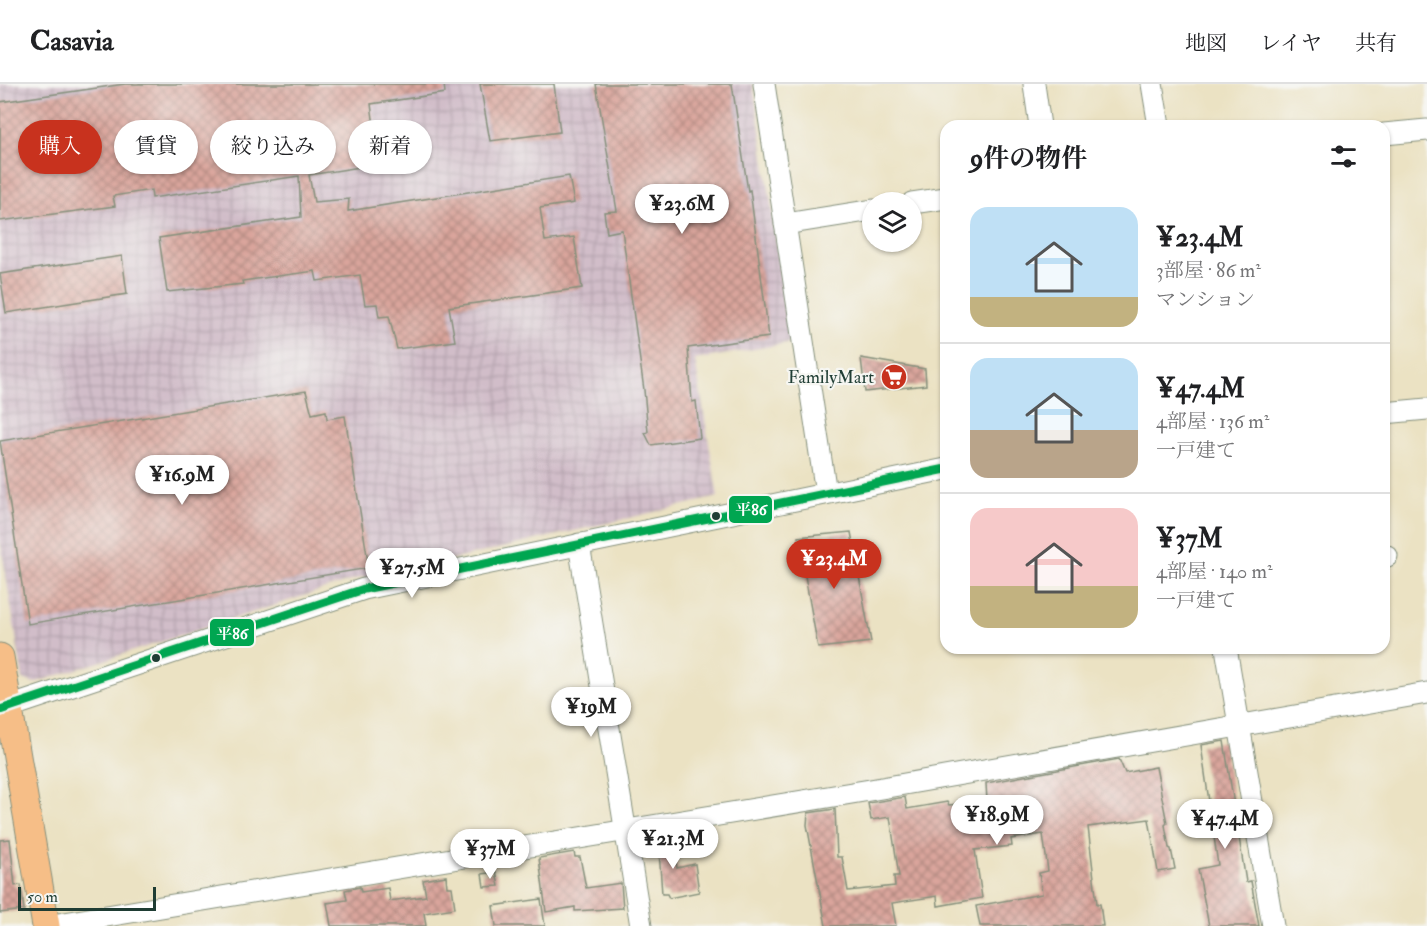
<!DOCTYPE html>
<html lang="ja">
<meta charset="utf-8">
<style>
:root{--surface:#fff;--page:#f6f6f6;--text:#202124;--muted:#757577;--line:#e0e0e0;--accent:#c8321e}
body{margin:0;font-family:"IM FELL Double Pica","Noto Serif JP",serif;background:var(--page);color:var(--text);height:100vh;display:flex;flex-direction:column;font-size:22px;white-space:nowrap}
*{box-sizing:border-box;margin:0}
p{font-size:20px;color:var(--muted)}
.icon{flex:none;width:33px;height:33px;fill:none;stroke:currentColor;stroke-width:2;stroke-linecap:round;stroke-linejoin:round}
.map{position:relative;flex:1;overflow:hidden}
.sheet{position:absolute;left:940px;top:36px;width:450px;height:534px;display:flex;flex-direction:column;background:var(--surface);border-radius:18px;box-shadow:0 2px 4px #0004}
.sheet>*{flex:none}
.top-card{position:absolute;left:18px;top:36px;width:570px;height:54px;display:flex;gap:12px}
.fabs{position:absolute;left:862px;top:108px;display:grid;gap:12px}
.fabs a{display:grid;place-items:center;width:60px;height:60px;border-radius:50%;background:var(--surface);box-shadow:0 2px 4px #0004;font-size:30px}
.scale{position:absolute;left:18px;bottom:15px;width:138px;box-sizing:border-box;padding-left:6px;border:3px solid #1f3d34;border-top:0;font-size:16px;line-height:21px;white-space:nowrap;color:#1f3d34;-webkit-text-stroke:4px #f6f6f2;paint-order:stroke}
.price{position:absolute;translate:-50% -51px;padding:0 14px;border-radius:21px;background:#fff;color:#222;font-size:20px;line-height:39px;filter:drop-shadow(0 2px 3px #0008)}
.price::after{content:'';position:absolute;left:50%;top:36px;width:18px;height:14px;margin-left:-9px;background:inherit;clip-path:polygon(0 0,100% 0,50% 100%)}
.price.current{background:var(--accent);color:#fff}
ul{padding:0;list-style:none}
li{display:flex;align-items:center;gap:18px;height:150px;padding:0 30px}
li+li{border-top:2px solid var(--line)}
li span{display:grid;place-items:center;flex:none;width:168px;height:120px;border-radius:18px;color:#555}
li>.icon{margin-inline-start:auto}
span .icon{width:72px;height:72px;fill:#fffc;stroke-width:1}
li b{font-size:26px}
h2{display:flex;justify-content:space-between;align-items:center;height:72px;padding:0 30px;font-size:26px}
.pill{padding:0 21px;border-radius:27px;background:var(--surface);box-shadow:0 2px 4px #0004;font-size:21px;line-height:54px}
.pill.current{background:var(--accent);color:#fff}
header{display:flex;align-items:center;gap:36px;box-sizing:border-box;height:84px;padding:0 30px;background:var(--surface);border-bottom:2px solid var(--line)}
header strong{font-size:28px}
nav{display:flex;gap:33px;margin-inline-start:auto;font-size:21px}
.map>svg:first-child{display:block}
.industrial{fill:url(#industrial-grid)}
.building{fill:url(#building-cross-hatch)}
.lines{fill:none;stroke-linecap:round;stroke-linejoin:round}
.minor-casing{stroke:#85907c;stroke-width:23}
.major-casing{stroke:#85907c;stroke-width:29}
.minor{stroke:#fff;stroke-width:21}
.major{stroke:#f6be87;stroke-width:27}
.bus-1-casing{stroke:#f6f6f2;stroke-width:14}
.bus-1{stroke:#00a651;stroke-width:9}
.bus-dot{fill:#1f3d34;stroke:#f6f6f2;stroke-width:2}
.labels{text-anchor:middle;stroke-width:4.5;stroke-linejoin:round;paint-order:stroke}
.poi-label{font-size:18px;fill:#1f3d34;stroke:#f6f6f2;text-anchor:end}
.line-badge{stroke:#f6f6f2;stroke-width:2}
.badge-label{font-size:16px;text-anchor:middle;font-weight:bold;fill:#fff}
</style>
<header>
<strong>Casavia</strong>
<nav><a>地図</a><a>レイヤ</a><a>共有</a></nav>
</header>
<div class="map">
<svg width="1427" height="842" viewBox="0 0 1427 842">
<defs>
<pattern id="industrial-grid" width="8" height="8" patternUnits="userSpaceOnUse" patternTransform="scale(1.5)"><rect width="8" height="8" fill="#d1bdc9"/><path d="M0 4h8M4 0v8" fill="none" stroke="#b3a3ad"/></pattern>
<pattern id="building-cross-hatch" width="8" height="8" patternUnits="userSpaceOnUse" patternTransform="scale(1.5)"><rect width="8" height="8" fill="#daa59c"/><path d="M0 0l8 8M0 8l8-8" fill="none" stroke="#b08880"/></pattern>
</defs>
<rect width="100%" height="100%" fill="#f6f6f2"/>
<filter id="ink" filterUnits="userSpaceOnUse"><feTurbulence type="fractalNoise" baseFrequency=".0167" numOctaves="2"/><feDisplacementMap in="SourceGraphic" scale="12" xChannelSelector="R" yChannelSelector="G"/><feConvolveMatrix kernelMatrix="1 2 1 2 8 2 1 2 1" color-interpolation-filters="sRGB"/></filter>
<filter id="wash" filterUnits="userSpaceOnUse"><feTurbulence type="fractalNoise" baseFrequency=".008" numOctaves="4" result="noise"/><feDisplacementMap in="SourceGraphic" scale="24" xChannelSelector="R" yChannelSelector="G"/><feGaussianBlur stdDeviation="1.35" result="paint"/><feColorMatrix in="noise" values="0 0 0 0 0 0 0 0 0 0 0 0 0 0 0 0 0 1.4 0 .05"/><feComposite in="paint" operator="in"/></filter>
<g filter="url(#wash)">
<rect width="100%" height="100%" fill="#ebe2c3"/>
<path class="industrial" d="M0,0H753L792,258L695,276L718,413L374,494L362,493L34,599L23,595L0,456Z"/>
<g id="blocks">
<g class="building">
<path d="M125,0H444L445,9L371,20L379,80L309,91L314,118L349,115L348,127L569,92L574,119L540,124L545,157L574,153L582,204L449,223L455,257L397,265L389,232L379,233L377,220L365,221L360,191L317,197L315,187L242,197L243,200L167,208L159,154L301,133L299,92L152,114L151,106L113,112L115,122L0,137V18Z"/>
<path d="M480,0H554L560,48L490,57Z"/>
<path d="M596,0H732L748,107L750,106L769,253L688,264L692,318L696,317L700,354L651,361L645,349L648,348L644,306L622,146L607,149L604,128L617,127Z"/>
<path d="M122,172L127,210L6,229L0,190Z"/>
<path d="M861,274L925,285L926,301L865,308Z"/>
<path d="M306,307L312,330L326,327L327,335L345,332L369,484L28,540L0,357Z"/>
<path d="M851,448L871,558L818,564L798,453Z"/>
<path d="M1224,657L1246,798L1251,797L1259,842H1209L1198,785L1218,781L1201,661Z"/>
<path d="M1119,675L1125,689L1156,683L1167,739L1165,741L1169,764L1171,765L1175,785L1158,788L1149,735L1088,743L1097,820H1100L1103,842H980L976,822L1042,810L1039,789L1048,787L1043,750L1011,755L1012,762L975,766L982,814L938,822L937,812L892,819L896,842H826L807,741L808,729L835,725L837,773H842L848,807L895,802L894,792H899L890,733L871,736L868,719L905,713L907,725L947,718L949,721L987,717L986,699Z"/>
<path d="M672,752L677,784L695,780L699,808L669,814L667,810H662L659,766L647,768L645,756Z"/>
<path d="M10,755L15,802L21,801L24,826L0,829V756Z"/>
<path d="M574,768L575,773H580L586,804L621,799L623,824L575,827V823L546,828L539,774Z"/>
<path d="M496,788L499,802L484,803L482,790Z"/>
<path d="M446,792L447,803H452L455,824L424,829L426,842H331L327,819L347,816L345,806L360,803L361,808L388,804L390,817L426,812L423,796Z"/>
<path d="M541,815L545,842H496L493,822Z"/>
</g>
</g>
</g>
<g filter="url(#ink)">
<use href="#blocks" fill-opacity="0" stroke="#85907c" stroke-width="1.5"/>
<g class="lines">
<defs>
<g id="minor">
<path d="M764,0L826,409"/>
<path d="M1034,0L1040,42"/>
<path d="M1152,0L1159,42"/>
<path d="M1384,50L1427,46"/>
<path d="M912,119L946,114"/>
<path d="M785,140L873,126"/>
<path d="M1384,329L1427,325"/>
<path d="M579,460L641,842"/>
<path d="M1384,472H1387"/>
<path d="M1226,564L1273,842"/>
<path d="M0,626L364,505L946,385"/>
<path d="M46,842L870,706L1427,609"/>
</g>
<path id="major" d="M0,573L46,842"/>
</defs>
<use href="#minor" class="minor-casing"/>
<use href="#major" class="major-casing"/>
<use href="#minor" class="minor"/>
<use href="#major" class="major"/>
<defs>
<path id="bus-1" d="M0,626L364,505L946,385"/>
</defs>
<use href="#bus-1" class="bus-1-casing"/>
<use href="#bus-1" class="bus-1"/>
</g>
</g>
<defs>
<symbol id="supermarket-disc" viewBox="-11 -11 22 22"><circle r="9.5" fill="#c8321e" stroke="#f6f6f2"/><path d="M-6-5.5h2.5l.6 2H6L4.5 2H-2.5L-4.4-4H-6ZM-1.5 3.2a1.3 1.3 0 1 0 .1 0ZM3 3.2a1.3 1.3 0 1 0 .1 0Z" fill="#fff"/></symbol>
</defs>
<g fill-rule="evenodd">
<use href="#supermarket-disc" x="879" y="278" width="30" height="30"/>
</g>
<g class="bus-dot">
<circle cx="716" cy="432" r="5"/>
<circle cx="156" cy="574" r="5"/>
</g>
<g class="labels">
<g class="poi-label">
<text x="874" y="299">FamilyMart</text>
</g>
</g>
<g class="line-badge">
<rect x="728" y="411" width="45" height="29" rx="6" fill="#00a651"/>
<rect x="209" y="534" width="46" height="29" rx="6" fill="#00a651"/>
</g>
<g class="badge-label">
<text x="751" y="431">平86</text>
<text x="232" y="555">平86</text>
</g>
</svg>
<div class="fabs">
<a><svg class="icon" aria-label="layers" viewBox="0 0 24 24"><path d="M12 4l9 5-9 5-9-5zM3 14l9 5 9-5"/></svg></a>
</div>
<div class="scale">50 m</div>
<b class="price" style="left:682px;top:151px">¥23.6M</b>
<b class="price" style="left:182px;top:422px">¥16.9M</b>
<b class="price current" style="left:834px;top:506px">¥23.4M</b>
<b class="price" style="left:412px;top:515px">¥27.5M</b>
<b class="price" style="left:591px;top:654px">¥19M</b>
<b class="price" style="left:997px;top:762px">¥18.9M</b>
<b class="price" style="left:1225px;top:766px">¥47.4M</b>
<b class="price" style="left:673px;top:786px">¥21.3M</b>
<b class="price" style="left:490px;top:796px">¥37M</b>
<div class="top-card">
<a class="pill current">購入</a>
<a class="pill">賃貸</a>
<a class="pill">絞り込み</a>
<a class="pill">新着</a>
</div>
<section class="sheet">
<h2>9件の物件<svg class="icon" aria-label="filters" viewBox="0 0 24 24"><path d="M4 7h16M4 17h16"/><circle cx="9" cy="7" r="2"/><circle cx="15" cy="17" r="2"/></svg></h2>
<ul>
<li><span style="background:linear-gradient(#bfe0f5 75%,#c2b280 0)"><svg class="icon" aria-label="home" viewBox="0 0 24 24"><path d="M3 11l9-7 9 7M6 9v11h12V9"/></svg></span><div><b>¥23.4M</b><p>3部屋 · 86 m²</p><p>マンション</p></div></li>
<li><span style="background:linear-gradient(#bfe0f5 60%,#b9a48a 0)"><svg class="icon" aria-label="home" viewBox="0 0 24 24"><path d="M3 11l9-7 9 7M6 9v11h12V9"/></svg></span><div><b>¥47.4M</b><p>4部屋 · 136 m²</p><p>一戸建て</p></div></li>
<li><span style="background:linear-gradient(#f6c9c9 65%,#c2b280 0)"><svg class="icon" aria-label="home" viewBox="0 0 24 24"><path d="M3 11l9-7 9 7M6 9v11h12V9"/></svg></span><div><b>¥37M</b><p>4部屋 · 140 m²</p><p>一戸建て</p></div></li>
</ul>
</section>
</div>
